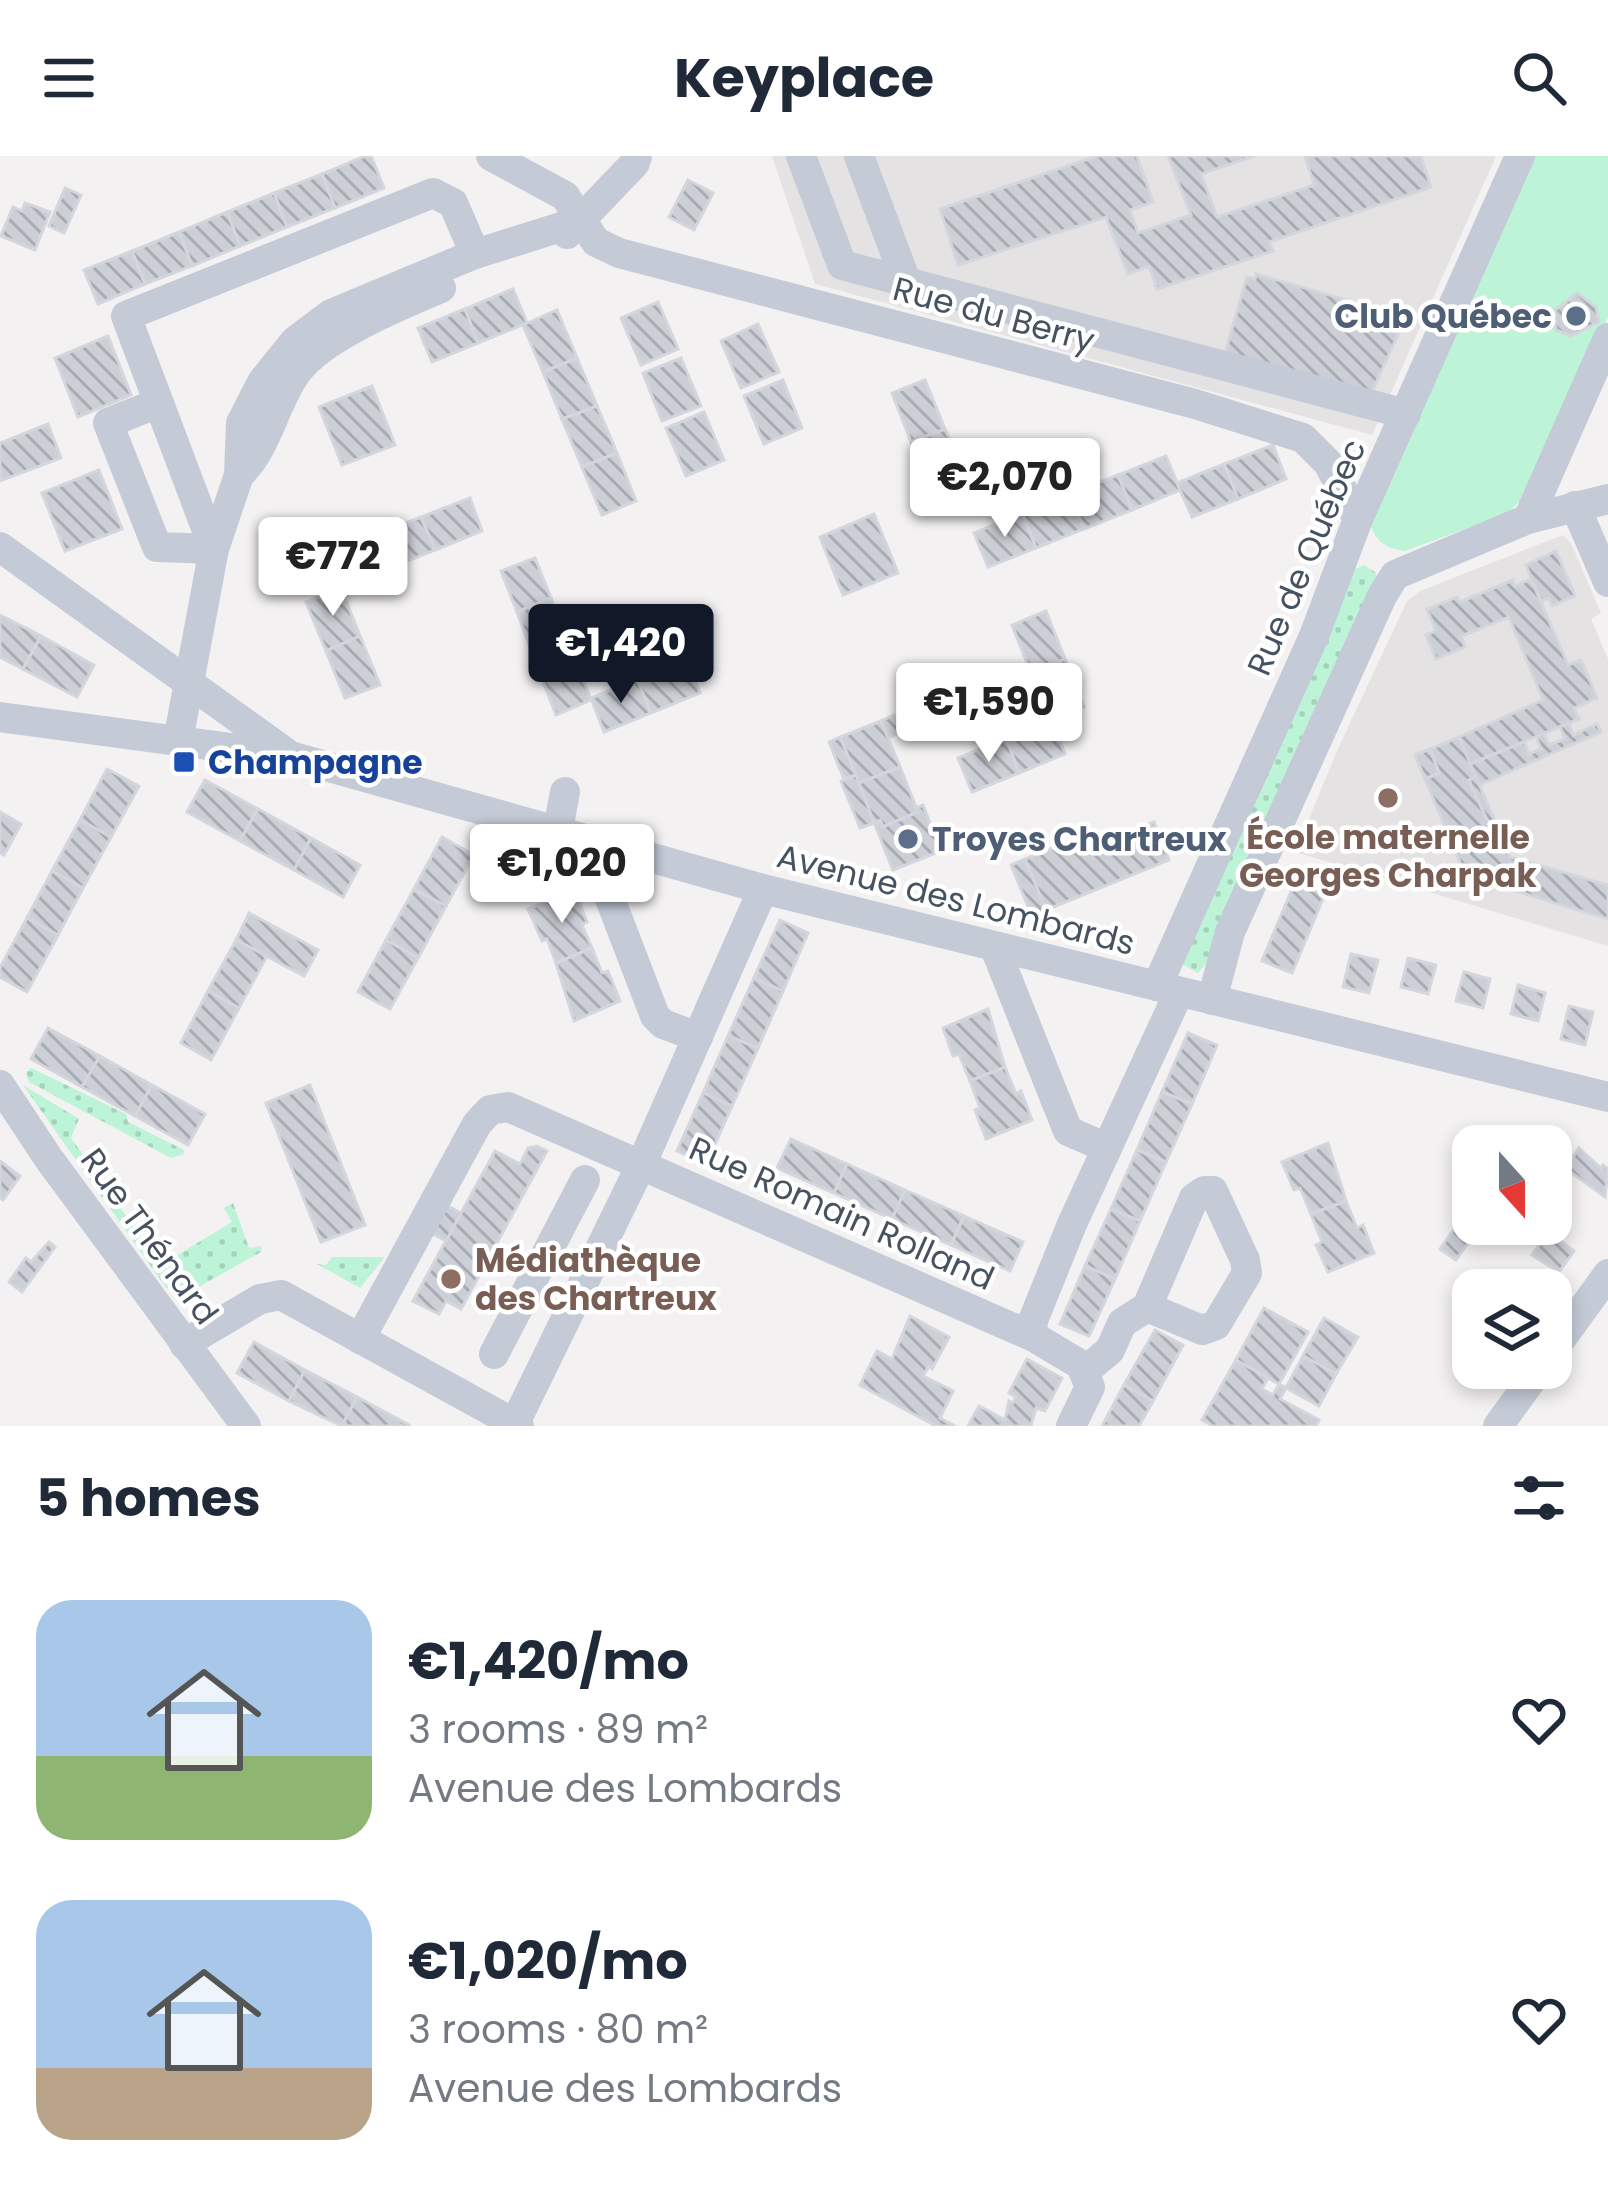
<!DOCTYPE html>
<meta charset="utf-8">
<style>
:root{--surface:#fff;--page:#f2f2f3;--text:#1f2937;--muted:#747a83;--accent:#111827}
body{margin:0;font-family:Poppins,sans-serif;background:var(--page);color:var(--text);height:100vh;display:flex;flex-direction:column;font-size:45px;white-space:nowrap}
*{box-sizing:border-box;margin:0}
p{font-size:39px;color:var(--muted)}
.icon{flex:none;width:66px;height:66px;fill:none;stroke:currentColor;stroke-width:2;stroke-linecap:round;stroke-linejoin:round}
.map{position:relative;height:1270px;overflow:hidden}
.panel{display:flex;flex-direction:column;background:var(--surface);flex:1}
.panel>*{flex:none}
.needle{width:78px;rotate:159deg}
.buttons{position:absolute;left:1452px;top:969px;display:grid;gap:24px}
.buttons a{display:grid;place-items:center;width:120px;height:120px;border-radius:24px;background:var(--surface);box-shadow:0 6px 18px #0003;font-size:60px}
.price{position:absolute;translate:-50% -102px;padding:0 27px;border-radius:12px;background:#fff;color:#222;font-size:39px;line-height:78px;filter:drop-shadow(0 3px 6px #0008)}
.price::after{content:'';position:absolute;left:50%;top:72px;width:36px;height:27px;margin-left:-18px;background:inherit;clip-path:polygon(0 0,100% 0,50% 100%)}
.price.active{background:var(--accent);color:#fff}
ul{padding:0;list-style:none}
li{display:flex;align-items:center;gap:36px;height:300px;padding:0 36px}
li span{display:grid;place-items:center;flex:none;width:336px;height:240px;border-radius:36px;color:#555}
li>.icon{margin-inline-start:auto}
span .icon{width:144px;height:144px;fill:#fffc;stroke-width:1}
li b{font-size:51px}
h2{display:flex;justify-content:space-between;align-items:center;height:144px;padding:0 36px;font-size:51px}
header{display:flex;justify-content:space-between;align-items:center;height:156px;padding:0 36px;background:var(--surface);font-size:54px;font-weight:700}
.map>svg:first-child{display:block}
.education{fill:#e4e2e3}
.grass{fill:url(#grass-dots)}
.park{fill:#bdf3d7}
.building{fill:url(#building-back-hatch);stroke:#d4d6dd;stroke-width:3}
.lines{fill:none;stroke-linecap:round;stroke-linejoin:round}
.minor{stroke:#c4cbd7;stroke-width:30}
.service-dot{fill:#5c6f8a;stroke:#fff;stroke-width:4.5}
.transit-dot{fill:#1a4fb4;stroke:#fff;stroke-width:4.5}
.education-dot{fill:#8d6e63;stroke:#fff;stroke-width:4.5}
.labels{text-anchor:middle;stroke-width:9;stroke-linejoin:round;paint-order:stroke}
.street-label{font-size:33px;fill:#475260;stroke:#fff}
.service-label{font-size:33px;font-weight:bold;fill:#4e5e75;stroke:#fff;text-anchor:end}
.transit-label{font-size:33px;font-weight:bold;fill:#164399;stroke:#fff;text-anchor:start}
.education-label{font-size:33px;font-weight:bold;fill:#785e54;stroke:#fff}
</style>
<header><svg class="icon" aria-label="menu" viewBox="0 0 24 24"><path d="M4 6h16M4 12h16M4 18h16"/></svg>Keyplace<svg class="icon" aria-label="search" viewBox="0 0 24 24"><circle cx="10" cy="10" r="6"/><path d="M15 15l6 6"/></svg></header>
<div class="map">
<svg width="1608" height="1270" viewBox="0 0 1608 1270">
<defs>
<pattern id="grass-dots" width="8" height="8" patternUnits="userSpaceOnUse" patternTransform="scale(3)"><rect width="8" height="8" fill="#bdf3d7"/><path d="M2 2h.1M6 6h.1" fill="none" stroke="#a4d2bb" stroke-width="1.8" stroke-linecap="round"/></pattern>
<pattern id="building-back-hatch" width="6" height="6" patternUnits="userSpaceOnUse" patternTransform="scale(3)"><rect width="6" height="6" fill="#cdcfd6"/><path d="M-1 5l2 2M0 0l6 6M5-1l2 2" fill="none" stroke="#a8abb1"/></pattern>
</defs>
<rect width="100%" height="100%" fill="#f3f1f1"/>
<g class="education">
<path d="M772,0H1496L1372,279L815,128Z"/>
<path d="M1563,379L1571,387L1601,457L1591,463L1608,503V790L1295,696L1337,595L1407,445L1420,435Z"/>
</g>
<g class="grass">
<path d="M1364,409L1376,417L1378,424L1210,803L1198,817L1182,808L1349,416Z"/>
<path d="M31,912L126,958L128,966L184,994V998L171,1002L29,926L26,916Z"/>
<path d="M23,929L79,963L71,982L161,1109L232,1066L224,1052L233,1047L249,1092L262,1090L261,1096L193,1134L177,1137L167,1133Z"/>
<path d="M332,1101H385L360,1132L317,1108L326,1109Z"/>
</g>
<path class="park" d="M1528,0H1608V161L1532,333L1508,357L1405,395C1384,392 1373,384 1369,362Z"/>
<g class="building">
<path d="M365,0H371L384,32L335,52L322,18Z"/>
<path d="M1097,0H1137L1153,46L1130,54L1138,77L1191,59L1168,0H1255L1201,18L1217,61L1314,29L1305,0H1421L1431,31L1269,86L1273,95L1157,133L1149,110L1128,118L1106,61L958,109L940,53Z"/>
<path d="M322,18L335,52L287,71L274,37Z"/>
<path d="M688,24L713,37L694,74L669,61Z"/>
<path d="M65,32L81,39L64,77L49,70Z"/>
<path d="M274,37L287,71L240,90L227,56Z"/>
<path d="M25,47L50,56L35,94L1,80L13,51L22,55Z"/>
<path d="M227,56L240,90L192,110L179,76Z"/>
<path d="M179,76L192,110L145,128L132,95Z"/>
<path d="M132,95L145,128L98,148L84,114Z"/>
<path d="M1256,118L1406,161L1370,240L1225,197L1247,121L1255,123Z"/>
<path d="M513,133L527,167L478,187L465,153Z"/>
<path d="M1577,137L1596,151L1599,166L1571,180L1556,174L1554,155Z"/>
<path d="M658,146L678,193L641,209L621,162Z"/>
<path d="M465,153L478,187L432,206L418,172Z"/>
<path d="M557,154L577,202L543,216L523,169Z"/>
<path d="M758,168L779,216L741,232L721,185Z"/>
<path d="M108,180L131,239L78,261L55,202Z"/>
<path d="M577,202L597,250L562,263L543,216Z"/>
<path d="M681,202L701,250L662,265L643,217Z"/>
<path d="M783,224L802,272L764,288L744,240Z"/>
<path d="M925,224L945,273L911,286L892,237Z"/>
<path d="M372,230L395,289L342,309L319,251Z"/>
<path d="M597,250L617,297L582,311L562,263Z"/>
<path d="M704,256L724,304L686,320L666,272Z"/>
<path d="M48,268L61,302L0,325V287Z"/>
<path d="M945,273L964,320L930,334L911,286Z"/>
<path d="M1273,289L1286,323L1238,343L1224,308Z"/>
<path d="M617,297L636,345L602,359L582,311Z"/>
<path d="M1166,300L1180,334L1132,354L1118,319Z"/>
<path d="M1224,308L1238,343L1192,361L1177,327Z"/>
<path d="M99,314L122,373L65,395L42,337Z"/>
<path d="M1118,319L1132,354L1084,373L1070,338Z"/>
<path d="M1070,338L1084,373L1036,392L1022,357Z"/>
<path d="M470,342L482,375L435,394L421,361Z"/>
<path d="M1022,357L1036,392L988,411L974,377Z"/>
<path d="M874,358L898,417L843,439L820,381Z"/>
<path d="M421,361L435,394L388,413L375,379Z"/>
<path d="M375,379L388,413L338,433L325,398Z"/>
<path d="M1556,395L1575,440L1552,450L1549,442L1541,445L1526,409Z"/>
<path d="M535,402L551,442L517,456L501,415Z"/>
<path d="M1531,423L1568,509L1581,504L1597,542L1574,552L1579,563L1470,608L1459,581L1543,544L1509,461L1461,480L1465,491L1436,503L1426,479L1436,475L1427,453L1457,441L1460,446L1513,424L1515,430Z"/>
<path d="M341,432L360,480L326,495L306,446Z"/>
<path d="M551,442L572,496L537,510L517,456Z"/>
<path d="M1046,455L1065,503L1031,517L1012,469Z"/>
<path d="M0,459L41,480L23,513L0,501Z"/>
<path d="M41,480L94,509L77,541L23,513Z"/>
<path d="M360,480L380,529L345,542L326,495Z"/>
<path d="M572,496L591,544L556,559L537,510Z"/>
<path d="M687,503L700,537L651,557L637,523Z"/>
<path d="M1065,503L1084,551L1050,564L1031,517Z"/>
<path d="M637,523L651,557L604,576L591,542Z"/>
<path d="M894,559L901,576L888,582L881,565Z"/>
<path d="M1052,564L1065,598L1019,617L1006,582Z"/>
<path d="M881,565L900,611L859,627L840,581Z"/>
<path d="M1569,567L1573,579L1597,568L1601,576L1479,629L1470,608L1524,586L1529,598L1541,593L1536,581L1544,577L1549,589L1565,583L1560,571Z"/>
<path d="M840,581L856,619L844,623L829,586Z"/>
<path d="M1459,581L1476,621L1469,624L1497,686L1503,684L1510,701L1608,729V763L1502,731L1504,724L1483,718L1479,709L1464,716L1425,623L1439,617L1430,593Z"/>
<path d="M1006,582L1019,617L972,636L958,602Z"/>
<path d="M1430,593L1439,617L1425,623L1415,599Z"/>
<path d="M900,611L918,656L883,671L880,664L874,667L859,627Z"/>
<path d="M107,613L139,630L111,681L80,664Z"/>
<path d="M856,619L874,667L860,672L841,625Z"/>
<path d="M1476,621L1503,684L1497,686L1469,624Z"/>
<path d="M205,624L258,653L240,685L187,656Z"/>
<path d="M923,649L941,695L893,714L875,669L881,666L883,671L918,656L916,652Z"/>
<path d="M258,653L311,682L294,714L240,685Z"/>
<path d="M0,656L21,668L4,699L0,697Z"/>
<path d="M80,664L111,681L83,732L52,715Z"/>
<path d="M1154,666L1169,704L1046,754L1025,703L1075,683L1080,695Z"/>
<path d="M442,681L474,699L446,750L414,733Z"/>
<path d="M311,682L360,709L343,741L294,714Z"/>
<path d="M1025,703L1046,754L1032,760L1011,709Z"/>
<path d="M52,715L83,732L58,779L27,762Z"/>
<path d="M1297,721L1327,733L1292,817L1262,805Z"/>
<path d="M414,733L446,750L418,802L386,784Z"/>
<path d="M575,734L587,766L582,769L592,792L556,807L547,783L542,785L528,753Z"/>
<path d="M249,757L318,794L304,820L236,784Z"/>
<path d="M27,762L58,779L27,836L0,821V812Z"/>
<path d="M780,764L808,777L783,835L754,822Z"/>
<path d="M236,784L267,800L239,852L208,835Z"/>
<path d="M386,784L418,802L390,853L358,836Z"/>
<path d="M592,792L602,817L608,815L620,845L574,865L556,807Z"/>
<path d="M1351,798L1378,804L1369,837L1343,831Z"/>
<path d="M1408,802L1436,809L1428,838L1401,831Z"/>
<path d="M1464,816L1490,823L1483,852L1456,845Z"/>
<path d="M754,822L783,835L758,892L728,880Z"/>
<path d="M1518,829L1545,837L1538,865L1511,858Z"/>
<path d="M208,835L239,852L211,904L181,887Z"/>
<path d="M1569,850L1593,856L1585,889L1561,883Z"/>
<path d="M988,853L1005,911L970,925L959,898L953,900L943,872Z"/>
<path d="M48,872L100,900L82,931L31,903Z"/>
<path d="M1188,877L1217,889L1192,948L1162,936Z"/>
<path d="M728,880L758,892L732,950L703,937Z"/>
<path d="M100,900L152,929L135,960L82,931Z"/>
<path d="M1005,911L1016,938L1021,935L1032,964L986,983L975,954L980,952L970,925Z"/>
<path d="M152,929L205,958L188,989L135,960Z"/>
<path d="M310,929L365,1069L321,1086L266,947Z"/>
<path d="M1162,936L1192,948L1166,1006L1137,994Z"/>
<path d="M703,937L732,950L706,1008L677,995Z"/>
<path d="M791,983L847,1008L834,1037L777,1012Z"/>
<path d="M1328,987L1346,1045L1311,1058L1300,1032L1294,1034L1282,1006Z"/>
<path d="M537,990L547,995L461,1153L446,1145L439,1158L413,1145L495,995L520,1008L528,992Z"/>
<path d="M1579,992L1601,1012L1603,1009L1608,1013L1605,1041L1565,1012Z"/>
<path d="M1137,994L1166,1006L1140,1065L1111,1053Z"/>
<path d="M0,1005L20,1020L3,1044L0,1042Z"/>
<path d="M847,1008L905,1034L892,1063L834,1037Z"/>
<path d="M905,1034L964,1060L951,1089L892,1063Z"/>
<path d="M1346,1045L1357,1072L1363,1069L1374,1097L1328,1116L1316,1089L1322,1086L1311,1058Z"/>
<path d="M1473,1046V1068H1481L1456,1104L1440,1093Z"/>
<path d="M446,1049L461,1057L446,1085L431,1077Z"/>
<path d="M1111,1053L1140,1065L1115,1123L1085,1110Z"/>
<path d="M964,1060L1023,1086L1010,1115L951,1089Z"/>
<path d="M1548,1076L1574,1095L1559,1116L1532,1099Z"/>
<path d="M49,1086L55,1091L22,1136L9,1126L26,1102L31,1106Z"/>
<path d="M1085,1110L1115,1123L1089,1180L1060,1168Z"/>
<path d="M1264,1152L1308,1176L1279,1228L1236,1204Z"/>
<path d="M910,1160L949,1181L932,1213L929,1210L923,1220L953,1235L940,1262L955,1270H936L860,1229L877,1195L892,1203Z"/>
<path d="M1324,1162L1358,1181L1336,1218L1303,1200Z"/>
<path d="M1155,1174L1183,1189L1153,1245L1124,1229Z"/>
<path d="M254,1186L305,1214L289,1245L237,1217Z"/>
<path d="M1303,1200L1336,1218L1319,1250L1286,1232Z"/>
<path d="M1027,1203L1062,1222L1045,1255L1036,1252L1031,1270H968L979,1250L1005,1264L1009,1245L1013,1247L1016,1241L1009,1237Z"/>
<path d="M1236,1204L1268,1222L1262,1233L1273,1239L1279,1228L1286,1232L1280,1243L1319,1264L1316,1270H1213L1202,1264Z"/>
<path d="M305,1214L357,1241L342,1270L289,1245Z"/>
<path d="M1124,1229L1153,1245L1139,1270H1102Z"/>
<path d="M357,1241L409,1269V1270H342Z"/>
</g>
<g class="lines">
<g class="minor">
<path d="M491,0L565,40L596,86L619,97L1195,248L1303,282L1328,307L1358,363"/>
<path d="M801,0L842,109L1406,258"/>
<path d="M859,0L907,128"/>
<path d="M567,78L635,7L637,0"/>
<path d="M158,247L108,267L157,391L214,393L126,160L433,37L453,47L475,98"/>
<path d="M243,315C268,289 275,246 297,216C322,181 401,149 441,132"/>
<path d="M1575,350L1608,426"/>
<path d="M1528,363L1608,343"/>
<path d="M0,391L285,596"/>
<path d="M0,561L290,600L763,733L1608,941"/>
<path d="M178,585L214,393L239,319L241,267L262,226L295,185L331,158L475,98L580,65"/>
<path d="M558,674L565,636"/>
<path d="M587,683L655,860L663,868L698,881"/>
<path d="M995,792L1068,975L1107,992"/>
<path d="M1157,830L1314,480L1358,363L1520,0"/>
<path d="M1212,844L1230,776L1382,440L1395,419L1528,363L1608,182"/>
<path d="M0,929L49,1003L246,1270"/>
<path d="M1034,1181L1032,1167L1072,1068L1179,836"/>
<path d="M360,1183L477,968L490,954L508,951L1034,1181L1081,1209L1090,1231L1071,1270"/>
<path d="M184,1188L260,1143L281,1139L519,1270"/>
<path d="M1551,1197L1608,1118"/>
<path d="M494,1198L585,1024"/>
<path d="M1084,1216L1110,1194L1122,1167L1147,1151L1202,1174L1216,1169L1247,1117L1245,1104L1213,1035H1204L1194,1042L1147,1151"/>
<path d="M515,1267L642,1007L763,733"/>
<path d="M1498,1270L1540,1212"/>
</g>
</g>
<g class="service-dot">
<circle cx="1576" cy="160" r="12"/>
<circle cx="908" cy="683" r="12"/>
</g>
<rect class="transit-dot" x="172" y="594" width="24" height="24" rx="6"/>
<g class="education-dot">
<circle cx="1388" cy="642" r="12"/>
<circle cx="451" cy="1123" r="12"/>
</g>
<g class="labels">
<g class="street-label">
<text transform="translate(994 158) rotate(15)" y="12">Rue du Berry</text>
<text transform="translate(1306 401) rotate(-67)" y="12">Rue de Québec</text>
<text transform="translate(956 743) rotate(14)" y="12">Avenue des Lombards</text>
<text transform="translate(842 1057) rotate(24)" y="12">Rue Romain Rolland</text>
<text transform="translate(150 1080) rotate(54)" y="12">Rue Thénard</text>
</g>
<g class="service-label">
<text x="1552" y="172">Club Québec</text>
<text x="932" y="695" text-anchor="start">Troyes Chartreux</text>
</g>
<g class="transit-label">
<text x="208" y="618">Champagne</text>
</g>
<g class="education-label">
<text x="1388" y="693">École maternelle<tspan x="1388" dy="38">Georges Charpak</tspan></text>
<text x="475" y="1116" text-anchor="start">Médiathèque<tspan x="475" dy="38">des Chartreux</tspan></text>
</g>
</g>
</svg>
<div class="buttons">
<a><svg class="needle" viewBox="-14 -14 28 28"><path d="M0-13l5 13h-10z" fill="#e53935"/><path d="M0 13l5-13h-10z" fill="#747a83"/></svg></a>
<a><svg class="icon" aria-label="layers" viewBox="0 0 24 24"><path d="M12 4l9 5-9 5-9-5zM3 14l9 5 9-5"/></svg></a>
</div>
<b class="price" style="left:1005px;top:384px">€2,070</b>
<b class="price" style="left:333px;top:463px">€772</b>
<b class="price active" style="left:621px;top:550px">€1,420</b>
<b class="price" style="left:989px;top:609px">€1,590</b>
<b class="price" style="left:562px;top:770px">€1,020</b>
</div>
<section class="panel">
<h2>5 homes<svg class="icon" aria-label="filters" viewBox="0 0 24 24"><path d="M4 7h16M4 17h16"/><circle cx="9" cy="7" r="2"/><circle cx="15" cy="17" r="2"/></svg></h2>
<ul>
<li><span style="background:linear-gradient(#a9c7e8 65%,#8fb573 0)"><svg class="icon" aria-label="home" viewBox="0 0 24 24"><path d="M3 11l9-7 9 7M6 9v11h12V9"/></svg></span><div><b>€1,420/mo</b><p>3 rooms · 89 m²</p><p>Avenue des Lombards</p></div><svg class="icon" aria-label="heart" viewBox="0 0 24 24"><path d="M12 20l-8-8c-3-5 5-10 8-4 3-6 11-1 8 4z"/></svg></li>
<li><span style="background:linear-gradient(#a9c7e8 70%,#b9a48a 0)"><svg class="icon" aria-label="home" viewBox="0 0 24 24"><path d="M3 11l9-7 9 7M6 9v11h12V9"/></svg></span><div><b>€1,020/mo</b><p>3 rooms · 80 m²</p><p>Avenue des Lombards</p></div><svg class="icon" aria-label="heart" viewBox="0 0 24 24"><path d="M12 20l-8-8c-3-5 5-10 8-4 3-6 11-1 8 4z"/></svg></li>
</ul>
</section>
